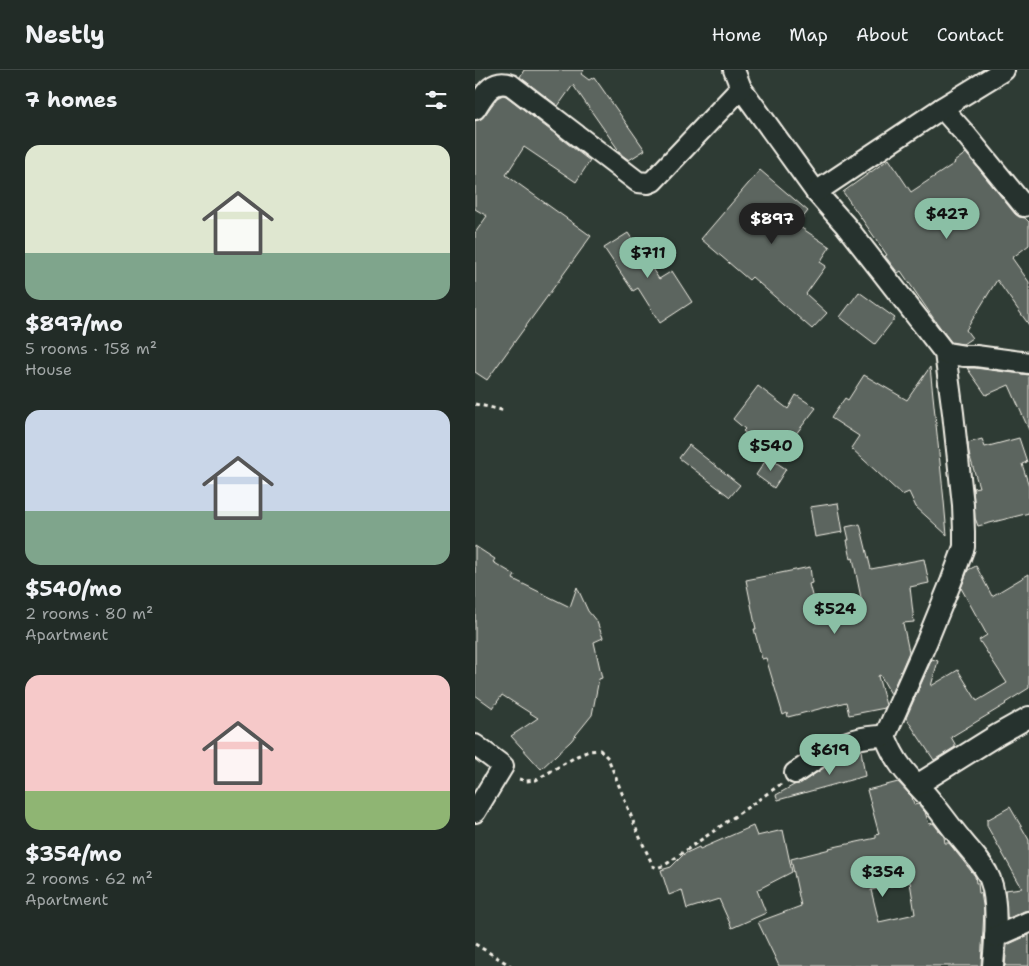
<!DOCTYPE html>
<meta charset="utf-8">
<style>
:root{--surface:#222c27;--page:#2a342f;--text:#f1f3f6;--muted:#a2a7a7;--line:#3f4844;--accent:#8abfa5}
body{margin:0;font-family:"Shantell Sans",sans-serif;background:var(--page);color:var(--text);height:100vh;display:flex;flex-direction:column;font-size:19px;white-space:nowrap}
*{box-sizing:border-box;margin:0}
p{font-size:16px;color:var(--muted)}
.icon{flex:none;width:28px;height:28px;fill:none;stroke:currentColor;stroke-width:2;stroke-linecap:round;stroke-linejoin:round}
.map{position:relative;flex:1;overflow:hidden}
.details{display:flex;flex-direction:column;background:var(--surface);width:475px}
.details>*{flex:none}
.price{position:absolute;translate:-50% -42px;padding:0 11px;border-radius:18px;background:var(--accent);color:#111;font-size:16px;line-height:32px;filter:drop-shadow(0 1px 2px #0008)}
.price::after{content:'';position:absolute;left:50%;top:30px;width:15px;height:11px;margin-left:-8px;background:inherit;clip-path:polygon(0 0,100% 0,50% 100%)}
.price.active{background:#222;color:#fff}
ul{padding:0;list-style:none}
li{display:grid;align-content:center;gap:10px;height:265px;padding:0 25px}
li span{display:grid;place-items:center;height:155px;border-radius:15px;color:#555}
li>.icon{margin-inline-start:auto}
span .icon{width:90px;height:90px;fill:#fffc;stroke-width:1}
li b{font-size:21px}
h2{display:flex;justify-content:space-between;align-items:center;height:60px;padding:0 25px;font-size:21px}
header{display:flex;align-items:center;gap:30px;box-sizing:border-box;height:70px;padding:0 25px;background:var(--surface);border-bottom:1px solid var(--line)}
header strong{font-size:24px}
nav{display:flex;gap:28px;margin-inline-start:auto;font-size:18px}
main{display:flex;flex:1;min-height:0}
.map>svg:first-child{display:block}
.building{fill:#5c655e;stroke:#f4f1e8;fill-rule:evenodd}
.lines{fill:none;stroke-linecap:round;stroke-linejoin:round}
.street-casing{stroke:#f4f1e8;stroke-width:24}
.path{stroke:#f4f1e8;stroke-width:3;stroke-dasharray:4 4;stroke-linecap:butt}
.street{stroke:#26332d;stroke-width:20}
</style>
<header>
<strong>Nestly</strong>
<nav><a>Home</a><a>Map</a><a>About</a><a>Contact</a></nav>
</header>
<main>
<section class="details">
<h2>7 homes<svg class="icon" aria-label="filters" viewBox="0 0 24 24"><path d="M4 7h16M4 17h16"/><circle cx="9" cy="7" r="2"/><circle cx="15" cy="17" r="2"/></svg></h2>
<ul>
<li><span style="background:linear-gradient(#dfe7d0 70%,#7fa58c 0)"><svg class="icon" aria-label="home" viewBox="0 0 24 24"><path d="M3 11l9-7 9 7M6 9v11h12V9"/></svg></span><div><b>$897/mo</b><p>5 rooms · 158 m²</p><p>House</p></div></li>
<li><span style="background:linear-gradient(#c9d6e8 65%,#7fa58c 0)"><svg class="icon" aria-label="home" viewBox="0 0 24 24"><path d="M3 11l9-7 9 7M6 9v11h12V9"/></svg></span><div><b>$540/mo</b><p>2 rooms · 80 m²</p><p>Apartment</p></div></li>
<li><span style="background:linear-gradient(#f6c9c9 75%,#8fb573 0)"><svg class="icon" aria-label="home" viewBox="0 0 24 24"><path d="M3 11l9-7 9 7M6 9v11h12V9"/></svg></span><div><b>$354/mo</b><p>2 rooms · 62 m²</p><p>Apartment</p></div></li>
</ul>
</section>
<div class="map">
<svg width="554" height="896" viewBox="0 0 554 896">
<rect width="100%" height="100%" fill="#2e3b34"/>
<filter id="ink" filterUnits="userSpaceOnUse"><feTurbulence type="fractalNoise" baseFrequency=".02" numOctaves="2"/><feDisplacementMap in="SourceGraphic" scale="10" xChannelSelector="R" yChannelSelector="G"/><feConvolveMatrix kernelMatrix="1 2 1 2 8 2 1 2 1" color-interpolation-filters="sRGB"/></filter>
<g filter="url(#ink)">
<g class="building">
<path d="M49,0H109L106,4L114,10L119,7L170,80L154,90L147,85L98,15L83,36L45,7Z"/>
<path d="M28,25L31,26L115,91L101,112L49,77L31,105L116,166L12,310L0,302V163L12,146L0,139V51L6,49L10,45L22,28Z"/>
<path d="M491,83L540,144L544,147L550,148L554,152V175L537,188L554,212V255L522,210L491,260L497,268L488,274L476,272L459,249L426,201L423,203L410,186L412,185L368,122L414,89L436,122L480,93L479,92Z"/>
<path d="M285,100L333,141L322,155L355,177L345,192L351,196L331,224L352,243L337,259L277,207L274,210L226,169Z"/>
<path d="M153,163L184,209L197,201L217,232L185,253L163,218L158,221L129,178Z"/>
<path d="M384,222L420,248L400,274L365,247Z"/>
<path d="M455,297L469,431L472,465L441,437L434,422L427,425L376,378L384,366L356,348L370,328L373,330L389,305L432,330Z"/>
<path d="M492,298H500L554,305V360L534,315L511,325Z"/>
<path d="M283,316L313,339L321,325L341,338L300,391L271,368L273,365L268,361L270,359L258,349Z"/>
<path d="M544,368L552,392L547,394L554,416V443L503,456L500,448L498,418L504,417L494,384L493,373L507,369L510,377Z"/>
<path d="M214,375L265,415L255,427L204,388Z"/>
<path d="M293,387L311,399L299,418L281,405Z"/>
<path d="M363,433L368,462L340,467L335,437Z"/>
<path d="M385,454L396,499L449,489L454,513L435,517L439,552L428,553L434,582L416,624L405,605L403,606L411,635L410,638L374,645L371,632L313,647L312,643L308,645L291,588L287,589L279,559H281L271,510L335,497L337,513L334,514L344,552L389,543L378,488L376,489L372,470H374L371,457Z"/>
<path d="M0,476L20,489L18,492L40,505L38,509L95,537L102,517L113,541L122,552L128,568L119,572L127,608L124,609L117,645L96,671L66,699L36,666L63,648L27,625L18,638L0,625Z"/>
<path d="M501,496L517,526L554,504V618L530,633L531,634L476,667L480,674V677L459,690L431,648L457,589L463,591L456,616L483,600L502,631L532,613L504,570L512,565L486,518L493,500Z"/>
<path d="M386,680L390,706L303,730L301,725L319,715L326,713L358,692L370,690L369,686Z"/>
<path d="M423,712L437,727L439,735L443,734L450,742L454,754L458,753L469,767L470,773H474L500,806L501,813H503L504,823H506L509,841L506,896H304L283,852L326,836L316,789L355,779L354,778L401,768V765L404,764L392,720ZM435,812L440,844L404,852L396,820Z"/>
<path d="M535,737L554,770V840L549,841L532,849L530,820L547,818L512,756V750Z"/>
<path d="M278,756L282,766L308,760L317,802L282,820L291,843L257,858L244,829L212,839L207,820L194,825L186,800L196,797L209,784L224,777L225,779Z"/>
<path d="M554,865V896H530L532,875Z"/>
</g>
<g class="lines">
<defs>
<g id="street">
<path d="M259,0L266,18L341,122L371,156L470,283L478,343L488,435L489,462V477L476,512L452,571L410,666C414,676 419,687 426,696C434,707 444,717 453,727C465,741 475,756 486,769C496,782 509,794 515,809C524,832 520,872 518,896"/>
<path d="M467,38L492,66L549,136"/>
<path d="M0,39C9,25 17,8 36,15L163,112L173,113L178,111L266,18"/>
<path d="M341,122L467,38L529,0"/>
<path d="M470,283L489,286H501L554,293"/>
<path d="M0,675L28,696L0,742"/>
<path d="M320,703C339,691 357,676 379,670C389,667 399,666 410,666"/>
<path d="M442,715L522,665L554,647"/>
<path d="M520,867L554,852"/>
</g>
</defs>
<use href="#street" class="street-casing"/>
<g class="path">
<path d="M0,334L31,341"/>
<path d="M44,709L51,711L61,710L102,686L114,681L125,680L133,688L162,761L178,796L182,798L190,795L306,714"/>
<path d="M0,874L36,896"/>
</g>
<use href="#street" class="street"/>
</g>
</g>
</svg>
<b class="price" style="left:472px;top:170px">$427</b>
<b class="price active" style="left:297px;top:175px">$897</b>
<b class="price" style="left:173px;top:209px">$711</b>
<b class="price" style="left:296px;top:402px">$540</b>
<b class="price" style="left:360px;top:565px">$524</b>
<b class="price" style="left:355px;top:706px">$619</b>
<b class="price" style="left:408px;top:828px">$354</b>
</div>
</main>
